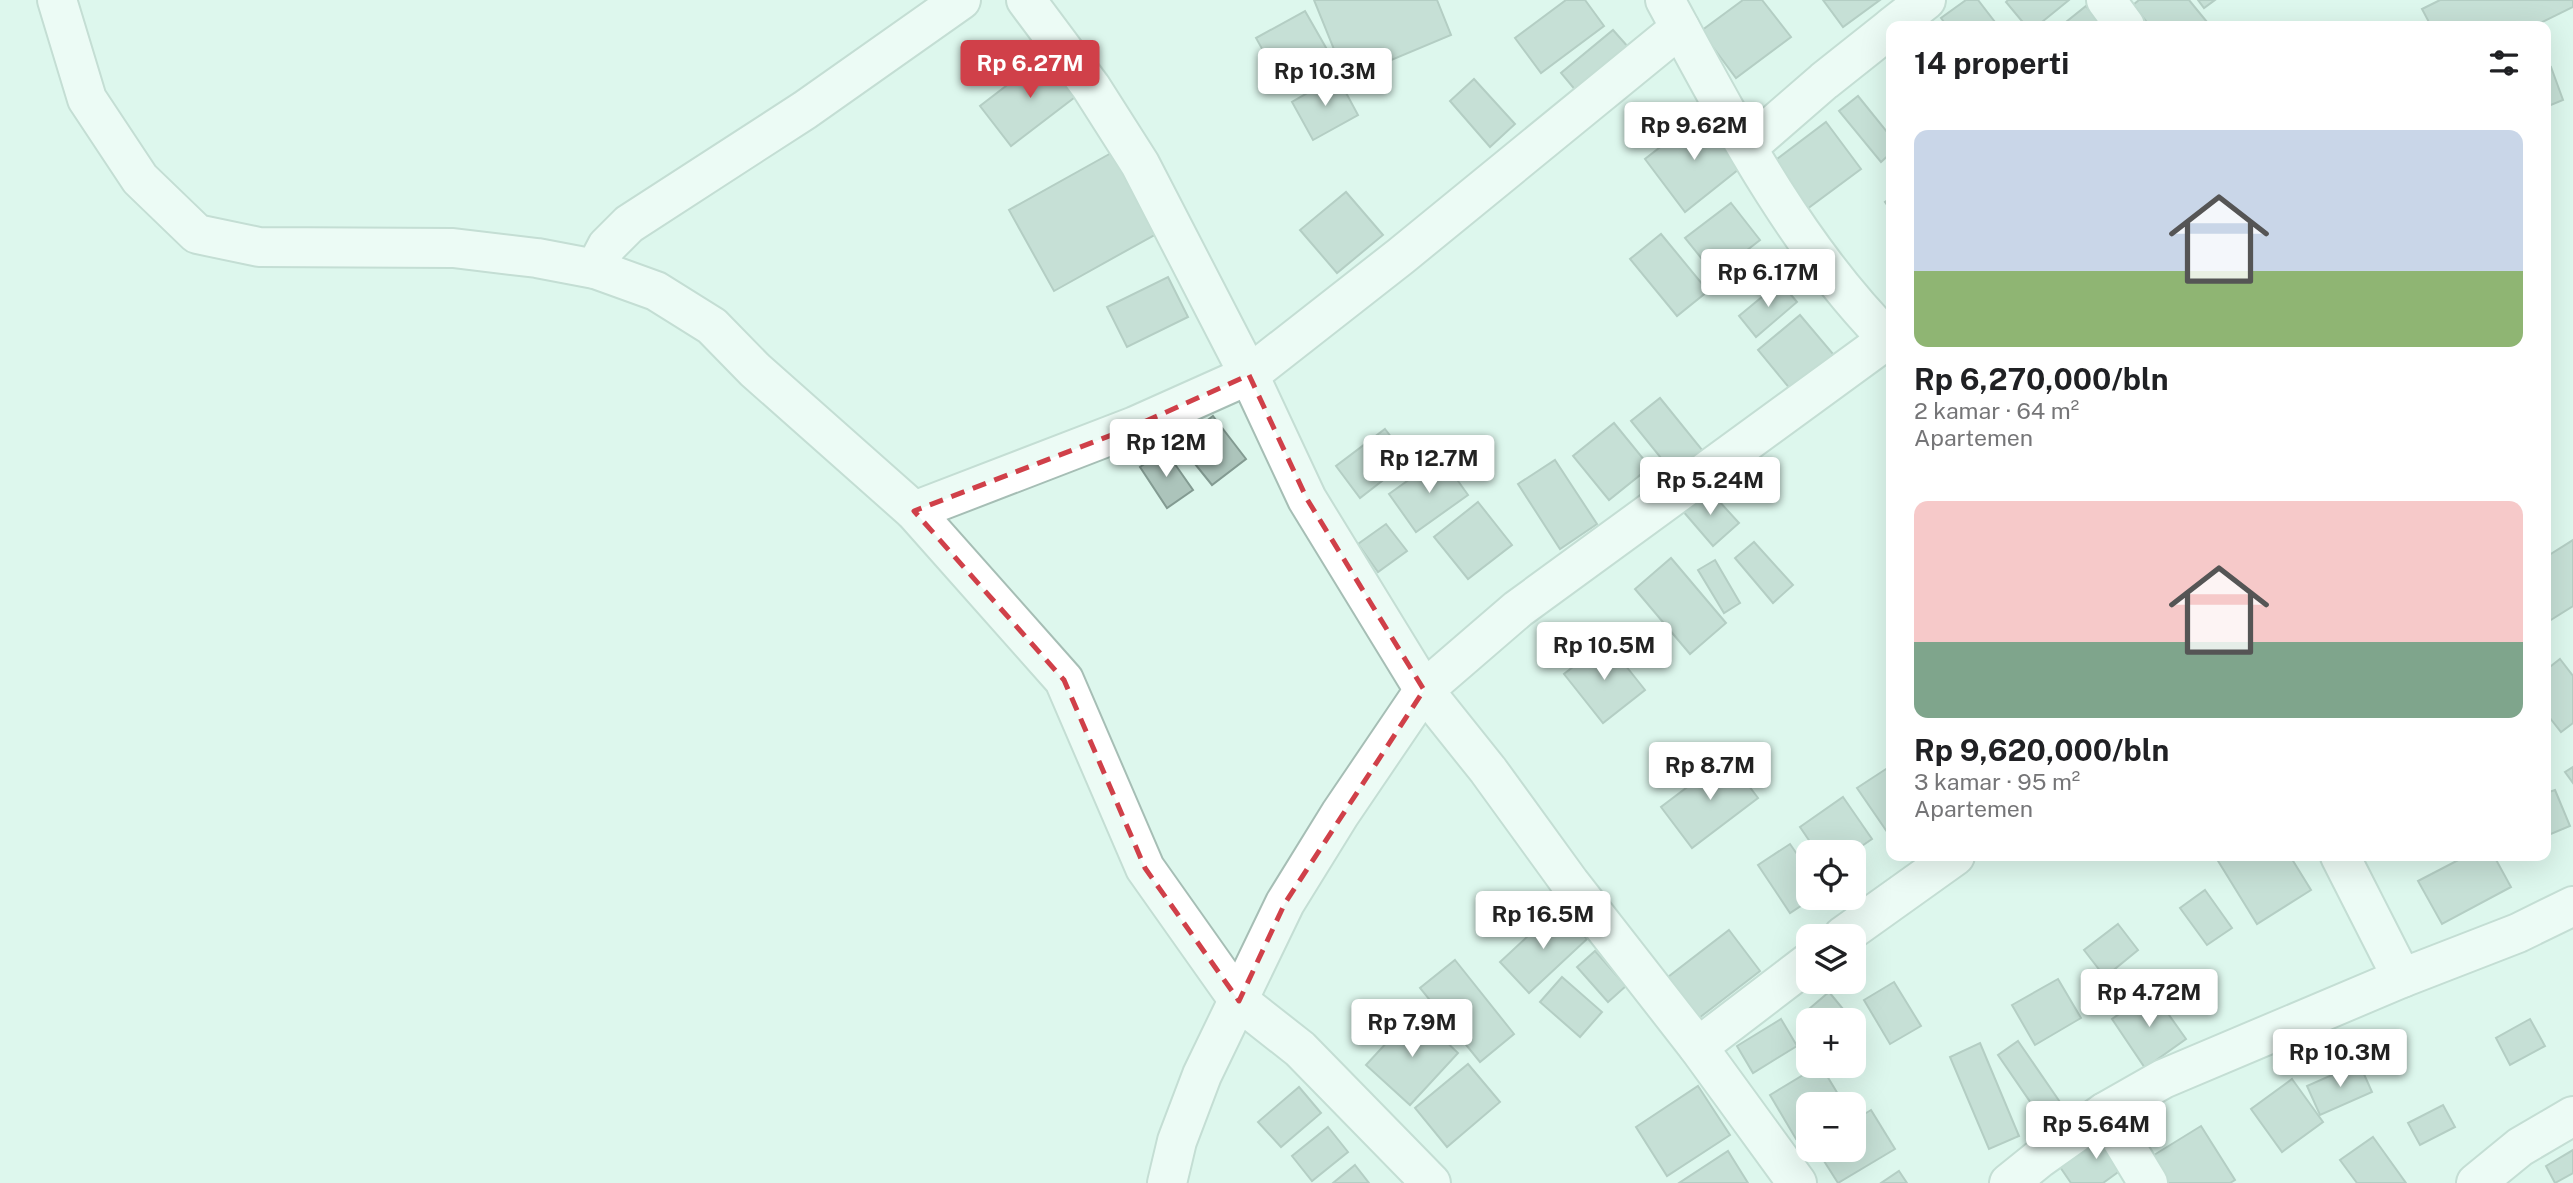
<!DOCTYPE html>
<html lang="id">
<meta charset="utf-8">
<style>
:root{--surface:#fff;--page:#f2f2f2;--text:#202124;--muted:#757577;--accent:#d04049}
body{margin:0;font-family:"Public Sans",sans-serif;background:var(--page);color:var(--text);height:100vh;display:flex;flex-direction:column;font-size:26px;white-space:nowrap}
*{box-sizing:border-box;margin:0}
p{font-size:23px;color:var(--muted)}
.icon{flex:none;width:38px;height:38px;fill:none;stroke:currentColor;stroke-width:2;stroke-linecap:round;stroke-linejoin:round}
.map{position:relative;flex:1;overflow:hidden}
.side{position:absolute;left:1886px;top:21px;width:665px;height:840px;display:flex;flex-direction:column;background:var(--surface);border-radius:14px;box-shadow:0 7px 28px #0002}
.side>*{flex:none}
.buttons{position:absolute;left:1796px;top:840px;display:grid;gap:14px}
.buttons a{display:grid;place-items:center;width:70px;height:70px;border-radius:14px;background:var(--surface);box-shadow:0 7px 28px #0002;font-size:35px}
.price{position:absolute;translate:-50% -60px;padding:0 16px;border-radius:7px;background:#fff;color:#222;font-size:23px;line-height:46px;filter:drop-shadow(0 2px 4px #0008)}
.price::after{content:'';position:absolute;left:50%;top:42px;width:21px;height:16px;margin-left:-10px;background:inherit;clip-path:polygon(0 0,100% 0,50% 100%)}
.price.selected{background:var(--accent);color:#fff}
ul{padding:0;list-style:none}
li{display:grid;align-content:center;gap:14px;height:371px;padding:0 28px}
li span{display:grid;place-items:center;height:217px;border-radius:14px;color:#555}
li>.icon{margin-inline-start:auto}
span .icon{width:126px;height:126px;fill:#fffc;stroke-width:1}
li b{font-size:30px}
h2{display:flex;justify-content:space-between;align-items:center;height:84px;padding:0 28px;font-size:30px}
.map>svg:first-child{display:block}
.building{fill:#acc4bb;stroke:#839b92;stroke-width:2}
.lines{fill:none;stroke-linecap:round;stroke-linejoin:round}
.minor-casing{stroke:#a6beb5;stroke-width:42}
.minor{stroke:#fff;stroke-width:38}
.marked{fill:none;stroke:#d04049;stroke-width:5;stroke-dasharray:14 9;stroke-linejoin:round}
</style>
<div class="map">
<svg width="2573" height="1183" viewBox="0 0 2573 1183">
<rect width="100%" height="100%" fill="#ddf7ed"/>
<g class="building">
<path d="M1314,0H1437L1451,35L1346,79Z"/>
<path d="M1566,0H1585L1604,26L1541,73L1515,38Z"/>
<path d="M1743,0H1762L1791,37L1736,78L1701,31Z"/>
<path d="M1823,0H1880L1843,27Z"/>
<path d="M1966,0H1978L1998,26H1947L1941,18Z"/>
<path d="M2008,0H2069L2037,26H2026L2006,2Z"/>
<path d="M2139,0H2189L2207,22L2203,26H2150L2133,5Z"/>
<path d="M2198,0H2215L2204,8Z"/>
<path d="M2440,0H2573V7L2534,26H2431L2422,9Z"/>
<path d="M2086,6L2103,26H2061Z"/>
<path d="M1305,11L1333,60L1284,88L1256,38Z"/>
<path d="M1613,30L1629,48L1577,92L1561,73Z"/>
<path d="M1049,53L1079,94L1011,146L980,106Z"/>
<path d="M2551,67L2563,100L2546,107V69Z"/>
<path d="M1337,76L1358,115L1313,140L1292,102Z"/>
<path d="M1474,79L1515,124L1490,147L1450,101Z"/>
<path d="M1858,96L1892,138V152L1881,162L1839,111Z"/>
<path d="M1704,113L1744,165L1685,212L1645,159Z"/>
<path d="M1826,122L1861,169L1807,209L1773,162Z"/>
<path d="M1113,152L1158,233L1054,291L1009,210Z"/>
<path d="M1346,192L1383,235L1337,273L1300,230Z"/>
<path d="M1892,197V212L1885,202Z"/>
<path d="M1731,203L1760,240L1715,275L1685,238Z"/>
<path d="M1661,234L1708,291L1677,316L1630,259Z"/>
<path d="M1168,277L1188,317L1127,347L1107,307Z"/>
<path d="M1780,282L1797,302L1756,337L1739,316Z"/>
<path d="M1800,315L1839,361L1796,396L1758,350Z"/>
<path d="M1660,398L1703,451L1674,474L1631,421Z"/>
<path d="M1213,416L1246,459L1212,485L1178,443Z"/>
<path d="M1614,423L1650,467L1609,500L1573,456Z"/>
<path d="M1385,429L1409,460L1360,498L1336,466Z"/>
<path d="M1165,450L1193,490L1167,508L1140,467Z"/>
<path d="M1441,457L1468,495L1416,532L1389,494Z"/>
<path d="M1555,460L1597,524L1560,549L1518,484Z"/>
<path d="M1707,488L1739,523L1713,546L1682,510Z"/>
<path d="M1478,502L1512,545L1468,579L1434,537Z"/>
<path d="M1386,524L1407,551L1378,572L1358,544Z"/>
<path d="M2573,540V606L2546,623V557Z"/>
<path d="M1754,542L1793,585L1773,603L1735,558Z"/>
<path d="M1671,558L1726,623L1690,654L1635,589Z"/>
<path d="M1715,560L1740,603L1724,613L1698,570Z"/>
<path d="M1606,641L1645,690L1603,723L1564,674Z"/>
<path d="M2560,659L2573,676V723L2561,732L2546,713V670Z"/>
<path d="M1727,757L1758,798L1692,848L1661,807Z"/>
<path d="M2573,767V783L2565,772Z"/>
<path d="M1886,769L1892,777V839L1857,788Z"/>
<path d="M2555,790L2570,826L2546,836V793Z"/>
<path d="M1843,797L1872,839L1853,852H1817L1800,827Z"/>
<path d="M1790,844L1808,870V898H1813L1790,913L1758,865Z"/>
<path d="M2215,856H2290L2311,890L2257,924Z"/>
<path d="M2466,856H2494L2511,887L2442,924L2418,881Z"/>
<path d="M2205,890L2232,928L2207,945L2180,908Z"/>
<path d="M1558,908L1587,939L1529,993L1500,962Z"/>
<path d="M2118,924L2138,950L2105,977L2084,950Z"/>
<path d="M1729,930L1760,971L1699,1018L1668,977Z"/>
<path d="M1595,951L1626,986L1608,1002L1577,967Z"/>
<path d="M1455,960L1514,1034L1480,1062L1420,988Z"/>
<path d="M1562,977L1602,1012L1580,1037L1540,1002Z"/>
<path d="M2058,979L2081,1018L2035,1045L2012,1005Z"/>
<path d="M1894,982L1921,1026L1890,1044L1864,1000Z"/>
<path d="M2152,991L2186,1039L2145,1068L2112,1019Z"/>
<path d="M1829,992L1852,1020H1808L1803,1014Z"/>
<path d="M1415,1012L1458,1053L1410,1105L1366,1065Z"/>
<path d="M1781,1019L1797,1046L1753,1073L1737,1046Z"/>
<path d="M2530,1019L2545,1046L2510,1065L2496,1038Z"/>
<path d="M1853,1022L1862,1033L1853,1040Z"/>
<path d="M2018,1041L2062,1105L2042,1119L1998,1055Z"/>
<path d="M1980,1043L2019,1136L1989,1149L1950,1057Z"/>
<path d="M2359,1063L2372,1092L2320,1115L2307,1086Z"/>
<path d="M1468,1064L1500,1102L1447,1147L1415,1108Z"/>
<path d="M1818,1066H1821L1844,1104H1808V1132L1796,1139L1770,1095Z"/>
<path d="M2292,1079L2323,1122L2282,1152L2251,1109Z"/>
<path d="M1698,1086L1730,1135L1667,1176L1636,1127Z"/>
<path d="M1299,1087L1321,1113L1281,1147L1258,1122Z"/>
<path d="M2443,1105L2455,1127L2420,1145L2408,1123Z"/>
<path d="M1871,1110L1895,1149L1838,1183L1817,1150H1853V1121Z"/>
<path d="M2201,1126L2235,1180L2230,1183H2160L2146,1160Z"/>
<path d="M1328,1127L1348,1152L1312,1181L1292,1156Z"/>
<path d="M2108,1129L2132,1162L2103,1183H2071L2058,1164Z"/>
<path d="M2373,1137L2406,1183H2357L2340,1160Z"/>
<path d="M2573,1150V1173L2555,1183L2546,1166Z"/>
<path d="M1728,1151L1748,1183H1679Z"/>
<path d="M1355,1165L1369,1183H1333Z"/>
<path d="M1899,1171L1907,1183H1881Z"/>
</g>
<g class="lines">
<defs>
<g id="minor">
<path d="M57,0L87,99L140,179L197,234L259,247L453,248L537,258L595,269L656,291L712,326L755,370L914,511L1064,680L1145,868L1239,1001L1300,1049L1431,1183"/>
<path d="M1026,0L1091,87L1140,164L1249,375L1307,499L1424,690L1488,770L1570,883L1698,1047L1797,1183"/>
<path d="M1665,0C1729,118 1796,248 1892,343"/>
<path d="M2106,0L2125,26"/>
<path d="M1893,26L1926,0"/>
<path d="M1748,147L1824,81L1892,27"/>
<path d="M595,269L607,246L629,224L805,110L961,0"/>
<path d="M914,511L1135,426L1249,375L1401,256L1680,28"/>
<path d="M2340,856L2402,978"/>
<path d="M1843,936L1955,856"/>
<path d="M1698,1047L1808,963"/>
<path d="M2105,1112L2148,1183"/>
<path d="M1167,1183L1177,1141L1202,1075L1285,903L1340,814L1424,690L1518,609L1888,339"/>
<path d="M2009,1183L2040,1158L2105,1112L2163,1079L2402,978L2518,933L2573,906"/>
<path d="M2476,1183L2520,1147L2573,1116"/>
</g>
</defs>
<use href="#minor" class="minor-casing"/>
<use href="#minor" class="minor"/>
</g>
<path d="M0 0H2573V1183H0ZM1249,375L1307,499L1424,690L1285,903L1239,1001L1145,868L1064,680L914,511L1135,426Z" fill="#ddf7ed" fill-opacity=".55" fill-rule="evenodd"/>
<path class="marked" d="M1249,375L1307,499L1424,690L1285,903L1239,1001L1145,868L1064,680L914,511L1135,426Z"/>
</svg>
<div class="buttons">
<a><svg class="icon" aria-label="locate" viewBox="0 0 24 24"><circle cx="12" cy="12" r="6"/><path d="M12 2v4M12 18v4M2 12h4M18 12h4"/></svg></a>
<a><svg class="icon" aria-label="layers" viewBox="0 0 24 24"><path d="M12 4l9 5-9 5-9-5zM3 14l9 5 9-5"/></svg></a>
<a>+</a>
<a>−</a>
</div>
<b class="price selected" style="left:1030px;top:100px">Rp 6.27M</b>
<b class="price" style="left:1325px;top:108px">Rp 10.3M</b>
<b class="price" style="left:1694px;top:162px">Rp 9.62M</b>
<b class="price" style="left:1768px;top:309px">Rp 6.17M</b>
<b class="price" style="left:1166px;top:479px">Rp 12M</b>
<b class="price" style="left:1429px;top:495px">Rp 12.7M</b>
<b class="price" style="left:1710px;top:517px">Rp 5.24M</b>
<b class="price" style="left:1604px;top:682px">Rp 10.5M</b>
<b class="price" style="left:1710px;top:802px">Rp 8.7M</b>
<b class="price" style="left:1543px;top:951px">Rp 16.5M</b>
<b class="price" style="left:2149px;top:1029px">Rp 4.72M</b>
<b class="price" style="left:1412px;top:1059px">Rp 7.9M</b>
<b class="price" style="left:2340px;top:1089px">Rp 10.3M</b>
<b class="price" style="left:2096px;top:1161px">Rp 5.64M</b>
<section class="side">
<h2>14 properti<svg class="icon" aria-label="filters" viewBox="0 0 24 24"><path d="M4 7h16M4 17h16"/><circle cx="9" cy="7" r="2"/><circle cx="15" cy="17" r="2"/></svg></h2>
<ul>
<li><span style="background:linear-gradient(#c9d6e8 65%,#8fb573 0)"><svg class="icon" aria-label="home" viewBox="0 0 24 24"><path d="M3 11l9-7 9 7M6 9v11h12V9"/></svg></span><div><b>Rp 6,270,000/bln</b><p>2 kamar · 64 m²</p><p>Apartemen</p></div></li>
<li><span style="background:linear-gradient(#f6c9c9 65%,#7fa58c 0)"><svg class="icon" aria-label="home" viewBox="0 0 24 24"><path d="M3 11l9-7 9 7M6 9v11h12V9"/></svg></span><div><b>Rp 9,620,000/bln</b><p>3 kamar · 95 m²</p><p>Apartemen</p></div></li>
</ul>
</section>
</div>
